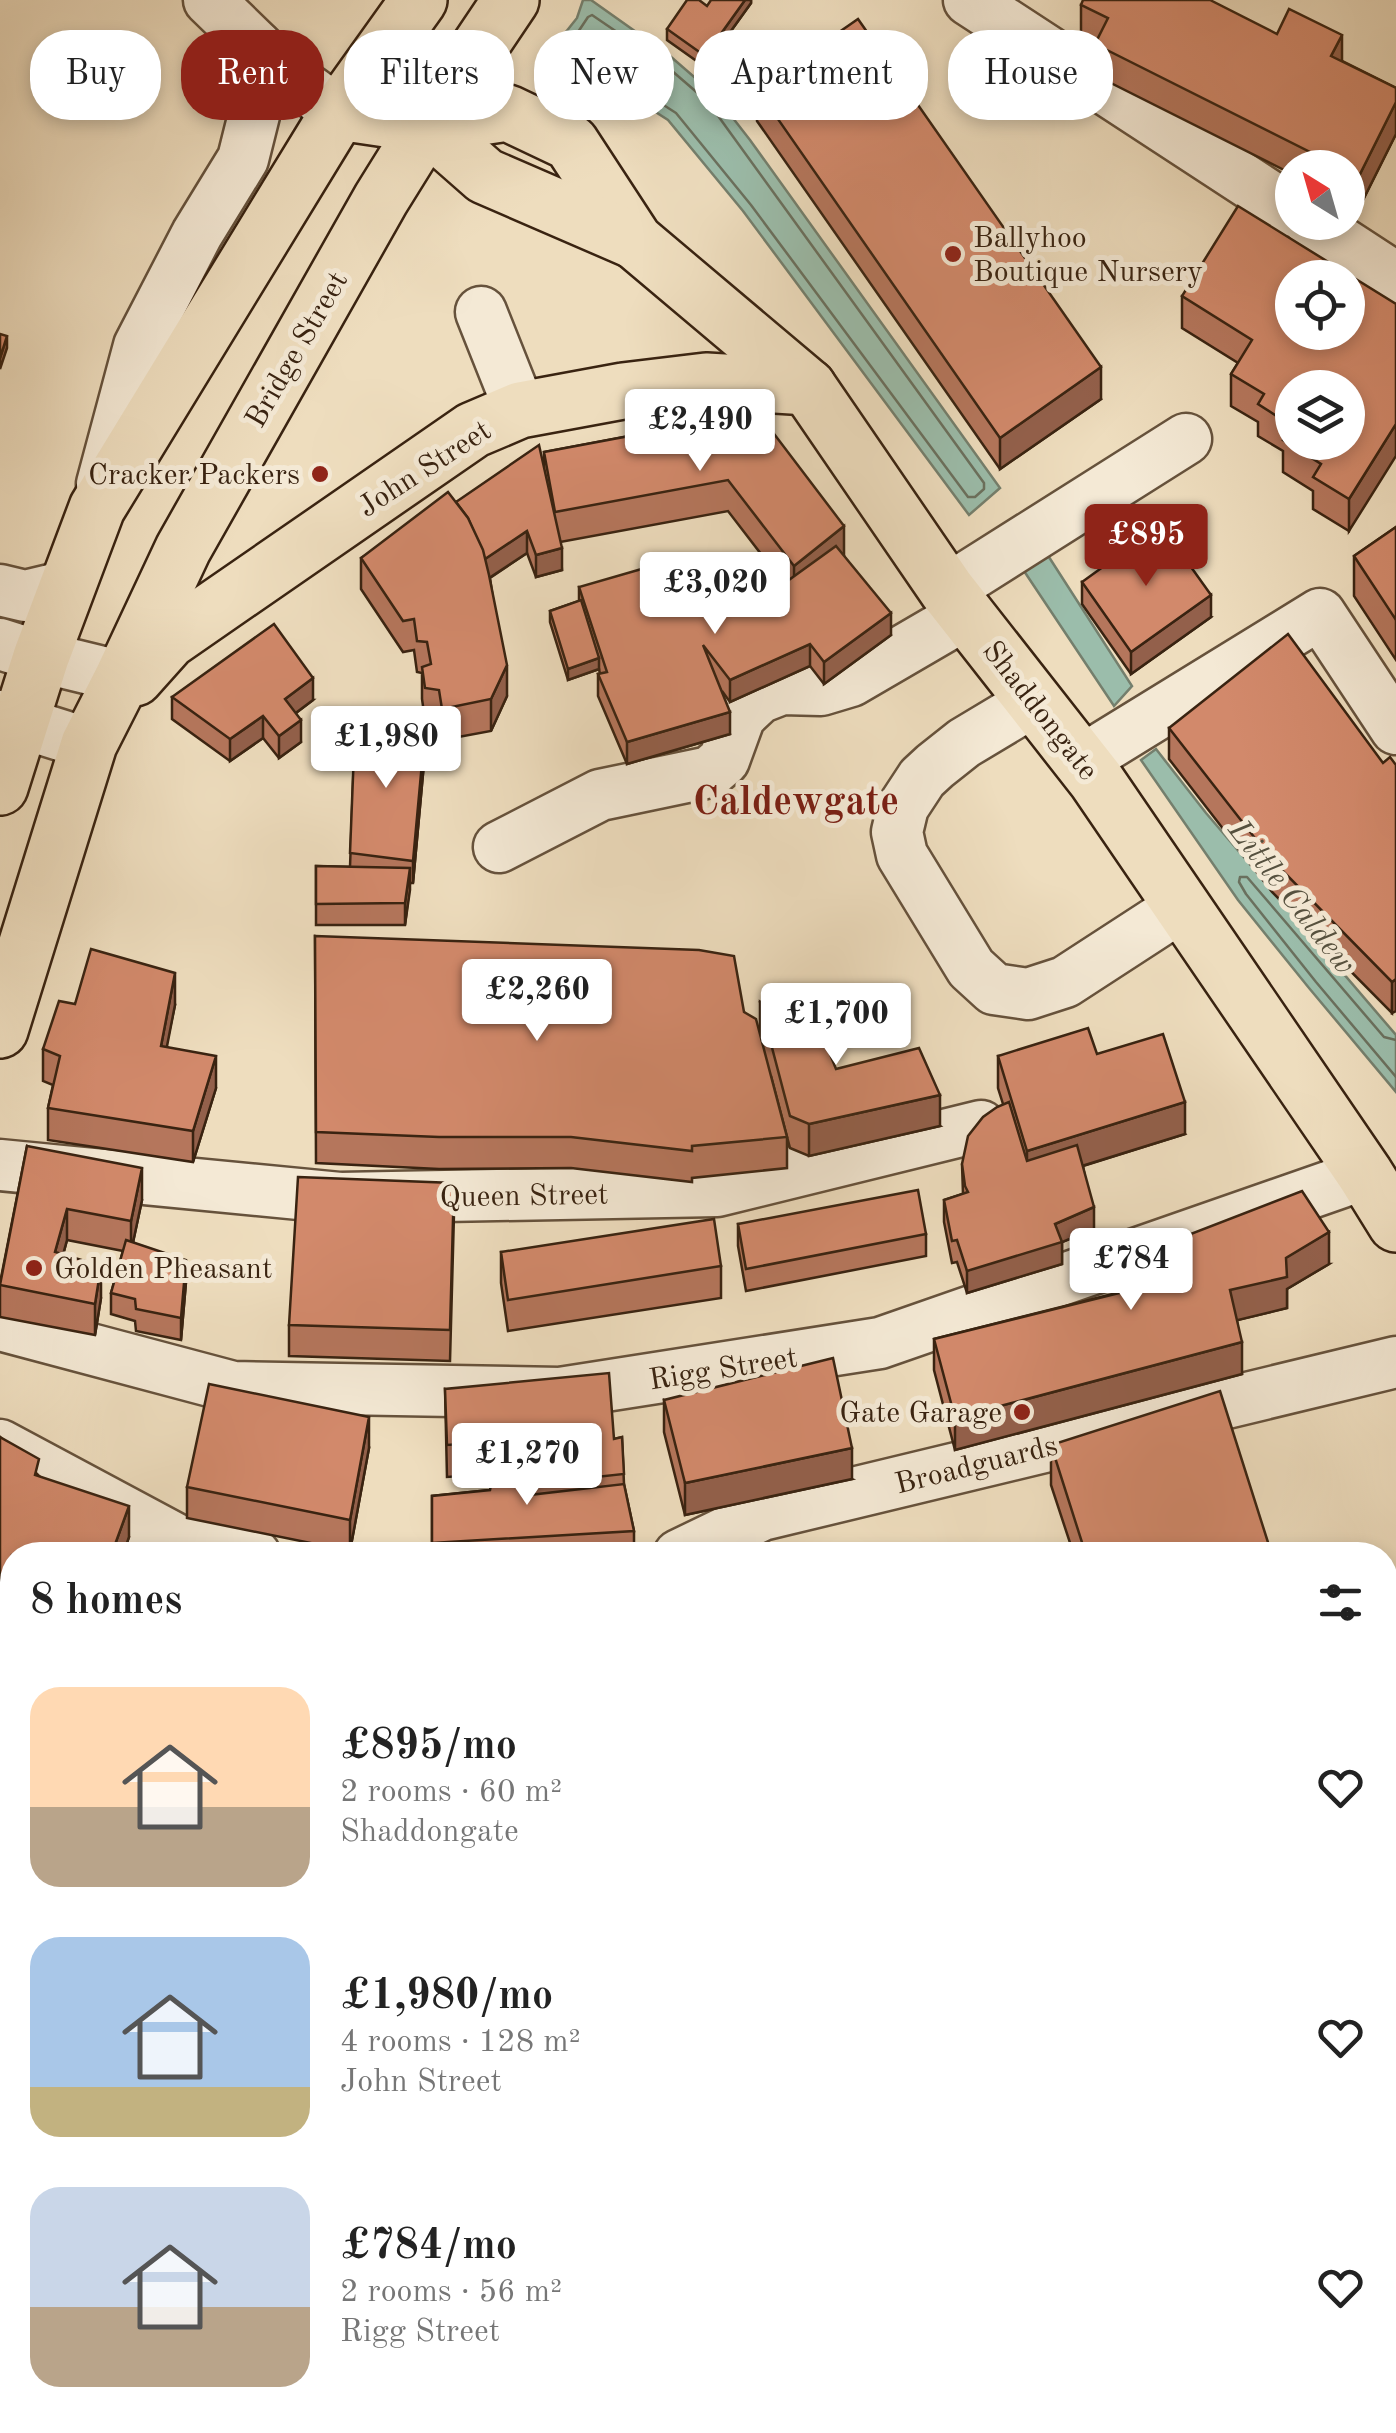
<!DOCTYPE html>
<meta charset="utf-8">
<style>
:root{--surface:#fff;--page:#f6f6f6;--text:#222;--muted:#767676;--accent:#8f2418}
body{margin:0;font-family:"Old Standard TT",serif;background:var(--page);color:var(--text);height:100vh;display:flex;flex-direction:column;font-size:38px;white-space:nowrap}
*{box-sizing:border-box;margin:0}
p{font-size:32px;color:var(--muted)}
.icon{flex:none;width:55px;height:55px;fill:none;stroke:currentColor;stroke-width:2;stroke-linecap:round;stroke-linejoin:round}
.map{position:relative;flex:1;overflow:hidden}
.drawer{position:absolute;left:0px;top:1542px;width:1398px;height:892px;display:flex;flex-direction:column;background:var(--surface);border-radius:40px 40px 0 0;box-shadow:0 5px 15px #0003}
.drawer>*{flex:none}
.top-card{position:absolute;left:30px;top:30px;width:1338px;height:90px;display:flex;gap:20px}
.needle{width:65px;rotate:323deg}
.fabs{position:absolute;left:1275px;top:150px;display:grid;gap:20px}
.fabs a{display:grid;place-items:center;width:90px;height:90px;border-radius:50%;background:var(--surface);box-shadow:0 5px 15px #0003;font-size:50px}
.price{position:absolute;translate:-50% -85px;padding:0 22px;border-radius:10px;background:#fff;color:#222;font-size:32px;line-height:65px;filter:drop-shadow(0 2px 5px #0008)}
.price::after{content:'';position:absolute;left:50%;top:60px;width:30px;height:22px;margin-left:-15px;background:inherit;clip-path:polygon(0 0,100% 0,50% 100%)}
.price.active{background:var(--accent);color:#fff}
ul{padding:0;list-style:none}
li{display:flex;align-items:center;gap:30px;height:250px;padding:0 30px}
li span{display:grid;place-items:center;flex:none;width:280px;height:200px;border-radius:30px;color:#555}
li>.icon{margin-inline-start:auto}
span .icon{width:120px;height:120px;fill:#fffc;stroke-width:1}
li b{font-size:42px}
h2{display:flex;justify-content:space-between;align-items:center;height:120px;padding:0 30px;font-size:42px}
.tag{padding:0 35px;border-radius:40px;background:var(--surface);box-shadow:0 5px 15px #0003;font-size:35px;line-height:90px}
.tag.active{background:var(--accent);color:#fff}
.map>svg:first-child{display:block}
.water{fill:#9bbdab;stroke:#747f6d;stroke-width:2.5}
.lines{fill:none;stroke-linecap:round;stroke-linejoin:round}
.shore{stroke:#6a705e;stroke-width:2.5}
.minor-casing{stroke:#66523c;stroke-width:55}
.major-casing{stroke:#392311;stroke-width:60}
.minor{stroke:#f4e9d5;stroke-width:50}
.major{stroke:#eeddbe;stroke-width:55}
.wall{fill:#b5765c;stroke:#392311;stroke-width:2.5}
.shaded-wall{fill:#93604b;stroke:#392311;stroke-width:2.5}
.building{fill:#d2896b;stroke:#392311;stroke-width:2.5;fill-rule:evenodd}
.poi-dot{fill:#8f2418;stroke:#f4e9d5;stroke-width:4}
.labels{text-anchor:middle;stroke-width:10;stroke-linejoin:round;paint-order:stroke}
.poi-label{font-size:30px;fill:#392311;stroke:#f4e9d5;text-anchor:start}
.street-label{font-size:30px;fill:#392311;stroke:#f4e9d5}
.water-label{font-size:32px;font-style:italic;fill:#56513f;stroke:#f4e9d5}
.district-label{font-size:40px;font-weight:bold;fill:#7a1f14;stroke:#f4e9d5}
</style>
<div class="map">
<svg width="1396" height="2433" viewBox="0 0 1396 2433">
<rect width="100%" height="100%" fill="#eeddbe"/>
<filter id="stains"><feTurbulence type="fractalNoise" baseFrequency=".002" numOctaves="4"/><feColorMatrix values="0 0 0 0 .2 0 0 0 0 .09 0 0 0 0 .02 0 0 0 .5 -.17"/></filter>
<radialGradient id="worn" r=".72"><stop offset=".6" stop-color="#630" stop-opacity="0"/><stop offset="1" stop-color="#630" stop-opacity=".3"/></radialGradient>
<g class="water">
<path d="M583,0H591L670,56L715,95L750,140L1000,488L969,515L743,211L668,120L554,47L577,18Z"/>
<path d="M1047,554L1132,686L1114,706L1024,571Z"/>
<path d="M1156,749L1206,813L1396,1035V1092L1309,988L1238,900L1141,760Z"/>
</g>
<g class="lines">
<g class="shore">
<path d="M592,15L664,64L708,102L984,483V489L975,497H968L751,205L676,113L572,46V41L588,17Z"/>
<path d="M594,34H599L641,64L642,71L635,72L591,44L590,39Z"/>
<path d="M1396,1040L1384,1037L1247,877H1240L1239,882L1246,894L1316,982L1396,1077"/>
</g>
<defs>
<g id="minor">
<path d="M209,0L282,71L339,112"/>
<path d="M969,0L1292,211"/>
<path d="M1310,222L1396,278"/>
<path d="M481,312L520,410"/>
<path d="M102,484L139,346L197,234L243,159L259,95L257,47"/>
<path d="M0,590L25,596L67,586"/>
<path d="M947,590L1186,439"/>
<path d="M0,644L41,657L123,677"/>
<path d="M1034,701L964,743L935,766L922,778L903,807L897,832L902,855L971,968L994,989L1028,994L1065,982L1182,906"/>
<path d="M0,716L89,744"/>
<path d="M1081,761L1320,614L1396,729"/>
<path d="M499,847L600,795L710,772L724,760L740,716L759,698L782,689L821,690L851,681L966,614"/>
<path d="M0,1165L340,1198L717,1191L981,1126"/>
<path d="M0,1325L233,1387L560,1393L880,1343L1365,1174"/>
<path d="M0,1445L183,1543L255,1555"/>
<path d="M679,1555L762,1515L1396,1362"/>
<path d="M0,1782L12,1784"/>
<path d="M1385,1886L1396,1882"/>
<path d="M1385,2099L1396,2096"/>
<path d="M0,2103L12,2105"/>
<path d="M1385,2271L1396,2268"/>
<path d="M570,2422L573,2433"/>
<path d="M69,2433L72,2422"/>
<path d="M831,2433L867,2422"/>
</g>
<g id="major">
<path d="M339,112L427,125L508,113L571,143L635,241L808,387L947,590L1096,780L1365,1174L1396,1224"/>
<path d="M427,125L485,176L635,241"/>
<path d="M135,678L169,640L473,430L520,410L623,391L706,381L808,387"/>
<path d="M0,787L41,657L97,508L339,112L419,0"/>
<path d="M0,1030L89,744L123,677L183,549L381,199L427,125L511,0"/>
</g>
</defs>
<use href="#minor" class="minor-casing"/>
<use href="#major" class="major-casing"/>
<use href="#minor" class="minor"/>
<use href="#major" class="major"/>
</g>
<g class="wall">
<path d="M751,0V3L705,67L667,40V29L707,6Z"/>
<path d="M1081,5L1277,34L1342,61L1396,88V134L1359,208L1348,202V168H1292V174L1095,75V43L1081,36Z"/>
<path d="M757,89L1101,399L1000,469L757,121Z"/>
<path d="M1182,296L1396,304L1349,531L1313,509V491L1283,472V451L1258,436V422L1231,406V374L1238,363L1182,328Z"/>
<path d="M666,417L716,422L844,556L891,635L824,684L810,666L730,702L722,691L730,734L627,764L598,696V674H600L599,669L568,680L550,622V611L579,601V587L682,609L768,595L784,584L728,511L560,542L562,570L536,577L527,553L490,578L507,696L491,731L442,740L439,722L425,720L422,699V673L417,672L414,650L403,652L361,589V558L456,502L544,467V452L666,429Z"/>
<path d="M1396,527V660L1354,596V556Z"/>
<path d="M1082,582L1211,617L1131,674L1082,604Z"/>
<path d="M172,697L313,700L296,713L301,742L279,758L263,738L230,761L172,719Z"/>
<path d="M355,726L425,752L413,883H410L405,925H316V866L350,867Z"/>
<path d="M1169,728L1396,765L1392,1013L1272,892L1169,759Z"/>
<path d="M315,936L744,1012L760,1032V1002L836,1069L940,1126L809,1156L790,1148L771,1076L787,1137V1168L692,1178V1182L571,1168L439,1169L316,1163Z"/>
<path d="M75,1004L175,1005L166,1047L216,1088L193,1162L48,1140V1108L53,1085L43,1081V1049Z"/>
<path d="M1097,1054L1185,1134L1083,1166L1094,1229L1062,1242V1264L967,1293L957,1262L952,1263L944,1222V1200L963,1194L962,1164L1003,1104L998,1088V1056Z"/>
<path d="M27,1146L142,1200L133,1242L186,1282L181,1340L136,1331L135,1321L111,1314V1293L123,1251L67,1240L63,1255L101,1298L95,1335L0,1317V1283Z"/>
<path d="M454,1214L450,1361L289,1356V1325Z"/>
<path d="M738,1224L926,1234V1256L746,1291L738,1246Z"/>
<path d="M501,1252L721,1266V1298L508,1331L501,1283Z"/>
<path d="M1113,1264H1329L1287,1289V1308L1237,1320L1242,1374L955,1450L934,1370V1339L1113,1294Z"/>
<path d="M445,1389L614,1439L622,1437L624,1484L634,1531V1553L598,1555H432V1496L490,1490L493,1474L447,1477Z"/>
<path d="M664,1400L852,1479L685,1515L664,1432Z"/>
<path d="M0,1437L39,1476L129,1537L123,1553L12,1555V1735L0,1732Z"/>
<path d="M1051,1445L1272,1555H1074L1051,1485Z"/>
<path d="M369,1448L350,1551L187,1518V1487Z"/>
<path d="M0,1799L12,1802V1943L0,1941Z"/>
<path d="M0,1949L12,1953V2062L0,2059Z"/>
<path d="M0,2122L12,2125V2183L0,2180Z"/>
<path d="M12,2200V2418L0,2415V2320L3,2307H0V2206Z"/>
<path d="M112,2422H416V2426L527,2433H112Z"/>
<path d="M616,2422H751L718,2433H622Z"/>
</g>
<g class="shaded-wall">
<path d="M745,0H751V3L705,67V56Z"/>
<path d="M1342,35V67L1331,56Z"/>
<path d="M1396,102V134L1359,208V176Z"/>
<path d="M7,336V348L0,369V358Z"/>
<path d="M1101,367V399L1000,469V438Z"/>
<path d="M1396,424V456L1349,531V499Z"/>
<path d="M844,526V558L794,597V566Z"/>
<path d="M527,531V553L483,582V560Z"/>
<path d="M562,548V570L536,577V555Z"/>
<path d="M1211,595V617L1131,674V652Z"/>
<path d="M891,613V635L824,684V662Z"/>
<path d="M810,644V666L730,702V680Z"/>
<path d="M599,658V669L568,680V669Z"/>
<path d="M507,665V696L491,731V699Z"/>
<path d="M313,678V700L285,721V699Z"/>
<path d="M730,712V734L627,764V742Z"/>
<path d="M263,716V738L230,761V739Z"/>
<path d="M301,720V742L279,758V736Z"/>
<path d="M425,730V752L413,883V861Z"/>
<path d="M410,868V890L405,925V903Z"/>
<path d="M175,973V1005L161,1077V1046Z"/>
<path d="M1396,979V1011L1392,1013V982Z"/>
<path d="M216,1056V1088L193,1162V1131Z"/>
<path d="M940,1095V1126L809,1156V1124Z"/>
<path d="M1185,1102V1134L1027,1183V1151Z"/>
<path d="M142,1168V1200L131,1252V1221Z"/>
<path d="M1094,1207V1229L1062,1242V1264L967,1293V1271L1055,1224Z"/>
<path d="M67,1209V1240L55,1284V1252Z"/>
<path d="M1329,1232V1264L1287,1289V1308L1230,1322V1290Z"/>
<path d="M186,1260V1282L181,1340V1318Z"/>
<path d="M101,1266V1298L95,1335V1304Z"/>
<path d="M1242,1342V1374L955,1450V1418Z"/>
<path d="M369,1417V1448L350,1551V1520Z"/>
<path d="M852,1448V1479L685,1515V1483Z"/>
<path d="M129,1506V1537L123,1555L113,1550Z"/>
<path d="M1396,2010V2041L1385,2045V2014Z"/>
<path d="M1396,2193V2233L1385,2236V2196Z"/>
<path d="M684,2422H751L717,2433H654Z"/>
</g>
<g class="building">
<path d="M687,0H699L707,6L711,0H745L705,56L667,29Z"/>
<path d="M1083,0H1210L1277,34L1289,9L1342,35L1331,56L1396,88V102L1359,176L1348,170V168H1342L1095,44L1108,18L1081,5Z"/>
<path d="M858,19L1101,367L1000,438L757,89Z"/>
<path d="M1238,206L1396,304V424L1349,499L1313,477L1321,464L1283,440L1292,426L1258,404L1264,394L1231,374L1252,340L1182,296ZM1292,278H1348V332H1292ZM1292,388H1348V442H1292Z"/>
<path d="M0,334L7,336L0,358Z"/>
<path d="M714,408L716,422L759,414L844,526L794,566L728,480L555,512L544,452L667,429L666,417Z"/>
<path d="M539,445L562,548L536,555L527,531L485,559L468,518L456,502Z"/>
<path d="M448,492L468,518L483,550L489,575L507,665L491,699L442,709L439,690L425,688L422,667L431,664L427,642L417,641L414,619L403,621L361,558Z"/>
<path d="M1161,525L1211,595L1131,652L1082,582Z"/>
<path d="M1396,527V620L1354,556Z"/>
<path d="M836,546L891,613L824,662L810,644L730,680L703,645L730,712L627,742L598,674L607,672L579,587L652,566L682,609L752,577L768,595Z"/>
<path d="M581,600L599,658L568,669L550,611Z"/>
<path d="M274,624L313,678L285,699L301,720L279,736L263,716L230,739L172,697Z"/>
<path d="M1288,634L1383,763L1390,757L1396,765V979L1392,982L1272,860L1169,728Z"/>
<path d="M355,726L425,730L413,861L350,853Z"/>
<path d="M316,866L410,868L405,903L316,904Z"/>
<path d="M315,936L699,950L734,956L744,1012L756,1019L787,1137L692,1146V1151L571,1137H439L316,1132Z"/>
<path d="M91,949L175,973L161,1046L216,1056L193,1131L48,1108L60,1056L43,1049L59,1001L75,1004Z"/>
<path d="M804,988L836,1069L919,1048L940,1095L809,1124L790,1116L760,1002Z"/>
<path d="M1088,1028L1097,1054L1163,1034L1185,1102L1027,1151L998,1056Z"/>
<path d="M1009,1102L1027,1161L1077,1145L1094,1207L1055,1224L1062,1242L967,1271L957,1240L952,1241L944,1200L968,1192L965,1186L962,1164L968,1136L983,1117L997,1107Z"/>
<path d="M27,1146L142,1168L131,1221L67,1209L55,1252L101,1266L95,1304L0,1285Z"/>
<path d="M298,1177L454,1183L450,1330L289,1325Z"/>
<path d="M918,1190L926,1234L746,1269L738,1224Z"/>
<path d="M1302,1191L1329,1232L1286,1258L1287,1277L1230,1290L1242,1342L955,1418L934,1339L1119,1293L1113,1264Z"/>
<path d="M714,1219L721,1266L508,1300L501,1252Z"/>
<path d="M126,1240L186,1260L181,1318L136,1309L135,1299L111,1293Z"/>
<path d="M833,1358L852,1448L685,1483L664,1400Z"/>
<path d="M609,1373L614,1439L622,1437L624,1474L531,1484L535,1439L447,1445L445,1389Z"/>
<path d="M209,1384L369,1417L350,1520L187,1487Z"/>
<path d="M1220,1391L1272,1555H1086L1051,1445Z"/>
<path d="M0,1437L39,1459L35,1475L129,1506L113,1550L129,1555H12V1704L0,1701Z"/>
<path d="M534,1449L529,1495L624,1484L634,1531L432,1543V1496L490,1490L497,1452Z"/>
<path d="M255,1548L285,1555H252Z"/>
<path d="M0,1799L12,1802V1912L0,1910Z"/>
<path d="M1385,1938L1387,1944L1396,1941V2010L1385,2014Z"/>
<path d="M0,1949L12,1953V2022L0,2019Z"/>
<path d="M0,2122L12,2125V2161L0,2158Z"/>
<path d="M1396,2124V2193L1385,2196V2127Z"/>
<path d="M1,2198L12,2200V2214L0,2212Z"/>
<path d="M4,2228L12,2230V2396L0,2393V2320L7,2286L0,2285V2233L3,2234Z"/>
<path d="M141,2422H414L413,2427L434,2426L446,2422H522L527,2433H192Z"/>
<path d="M628,2422H684L654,2433H633Z"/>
</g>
<g class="poi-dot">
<circle cx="953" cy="254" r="10"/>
<circle cx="320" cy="474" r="10"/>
<circle cx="34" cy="1268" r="10"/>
<circle cx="1022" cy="1412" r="10"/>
</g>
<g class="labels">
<g class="poi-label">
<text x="973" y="247">Ballyhoo<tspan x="973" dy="34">Boutique Nursery</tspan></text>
<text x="300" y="484" text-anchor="end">Cracker Packers</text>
<text x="54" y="1278">Golden Pheasant</text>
<text x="1002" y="1422" text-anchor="end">Gate Garage</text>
</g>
<g class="street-label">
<text transform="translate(296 349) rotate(-60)" y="10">Bridge Street</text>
<text transform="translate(424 468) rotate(-33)" y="10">John Street</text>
<text transform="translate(1041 710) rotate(52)" y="10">Shaddongate</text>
<text transform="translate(524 1195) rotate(-1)" y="10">Queen Street</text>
<text transform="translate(723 1368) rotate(-9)" y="10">Rigg Street</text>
<text transform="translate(976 1464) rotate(-14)" y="10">Broadguards</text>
</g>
<g class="water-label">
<text transform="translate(1293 896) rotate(52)" y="11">Little Caldew</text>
</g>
<g class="district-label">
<text x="796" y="814">Caldewgate</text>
</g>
</g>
<rect width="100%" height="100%" filter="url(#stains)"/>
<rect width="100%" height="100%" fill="url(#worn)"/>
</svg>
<div class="fabs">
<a><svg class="needle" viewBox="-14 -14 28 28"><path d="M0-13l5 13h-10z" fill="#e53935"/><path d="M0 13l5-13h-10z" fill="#767676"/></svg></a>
<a><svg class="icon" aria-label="locate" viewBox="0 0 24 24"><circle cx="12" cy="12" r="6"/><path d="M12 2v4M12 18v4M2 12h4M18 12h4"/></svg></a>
<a><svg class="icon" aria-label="layers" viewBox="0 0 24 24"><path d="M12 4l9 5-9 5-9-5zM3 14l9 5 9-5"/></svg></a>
</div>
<b class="price" style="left:700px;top:474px">£2,490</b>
<b class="price active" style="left:1146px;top:589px">£895</b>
<b class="price" style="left:715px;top:637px">£3,020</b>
<b class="price" style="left:386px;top:791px">£1,980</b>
<b class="price" style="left:537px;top:1044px">£2,260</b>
<b class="price" style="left:836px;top:1068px">£1,700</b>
<b class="price" style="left:1131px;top:1313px">£784</b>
<b class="price" style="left:527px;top:1508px">£1,270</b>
<div class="top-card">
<a class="tag">Buy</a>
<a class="tag active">Rent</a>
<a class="tag">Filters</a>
<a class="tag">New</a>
<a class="tag">Apartment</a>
<a class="tag">House</a>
</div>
<section class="drawer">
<h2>8 homes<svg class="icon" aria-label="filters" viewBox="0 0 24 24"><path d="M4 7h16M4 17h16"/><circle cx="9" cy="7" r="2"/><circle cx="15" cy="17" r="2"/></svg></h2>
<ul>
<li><span style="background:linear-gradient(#ffd9b3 60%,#b9a48a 0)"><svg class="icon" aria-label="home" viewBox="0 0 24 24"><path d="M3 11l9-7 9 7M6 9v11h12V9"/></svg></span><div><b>£895/mo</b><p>2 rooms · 60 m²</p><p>Shaddongate</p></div><svg class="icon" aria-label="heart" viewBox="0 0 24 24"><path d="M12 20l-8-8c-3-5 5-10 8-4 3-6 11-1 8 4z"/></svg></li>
<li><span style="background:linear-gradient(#a9c7e8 75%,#c2b280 0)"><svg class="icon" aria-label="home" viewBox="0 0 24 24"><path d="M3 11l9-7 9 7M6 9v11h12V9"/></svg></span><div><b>£1,980/mo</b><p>4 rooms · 128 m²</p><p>John Street</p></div><svg class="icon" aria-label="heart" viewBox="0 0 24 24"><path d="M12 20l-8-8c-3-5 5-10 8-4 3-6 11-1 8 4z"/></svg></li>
<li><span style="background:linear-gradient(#c9d6e8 60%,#b9a48a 0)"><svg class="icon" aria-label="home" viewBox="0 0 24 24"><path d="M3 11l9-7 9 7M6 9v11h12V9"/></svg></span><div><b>£784/mo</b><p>2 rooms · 56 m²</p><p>Rigg Street</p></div><svg class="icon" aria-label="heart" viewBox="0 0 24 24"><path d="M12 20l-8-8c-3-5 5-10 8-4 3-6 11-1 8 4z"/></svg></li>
</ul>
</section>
</div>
